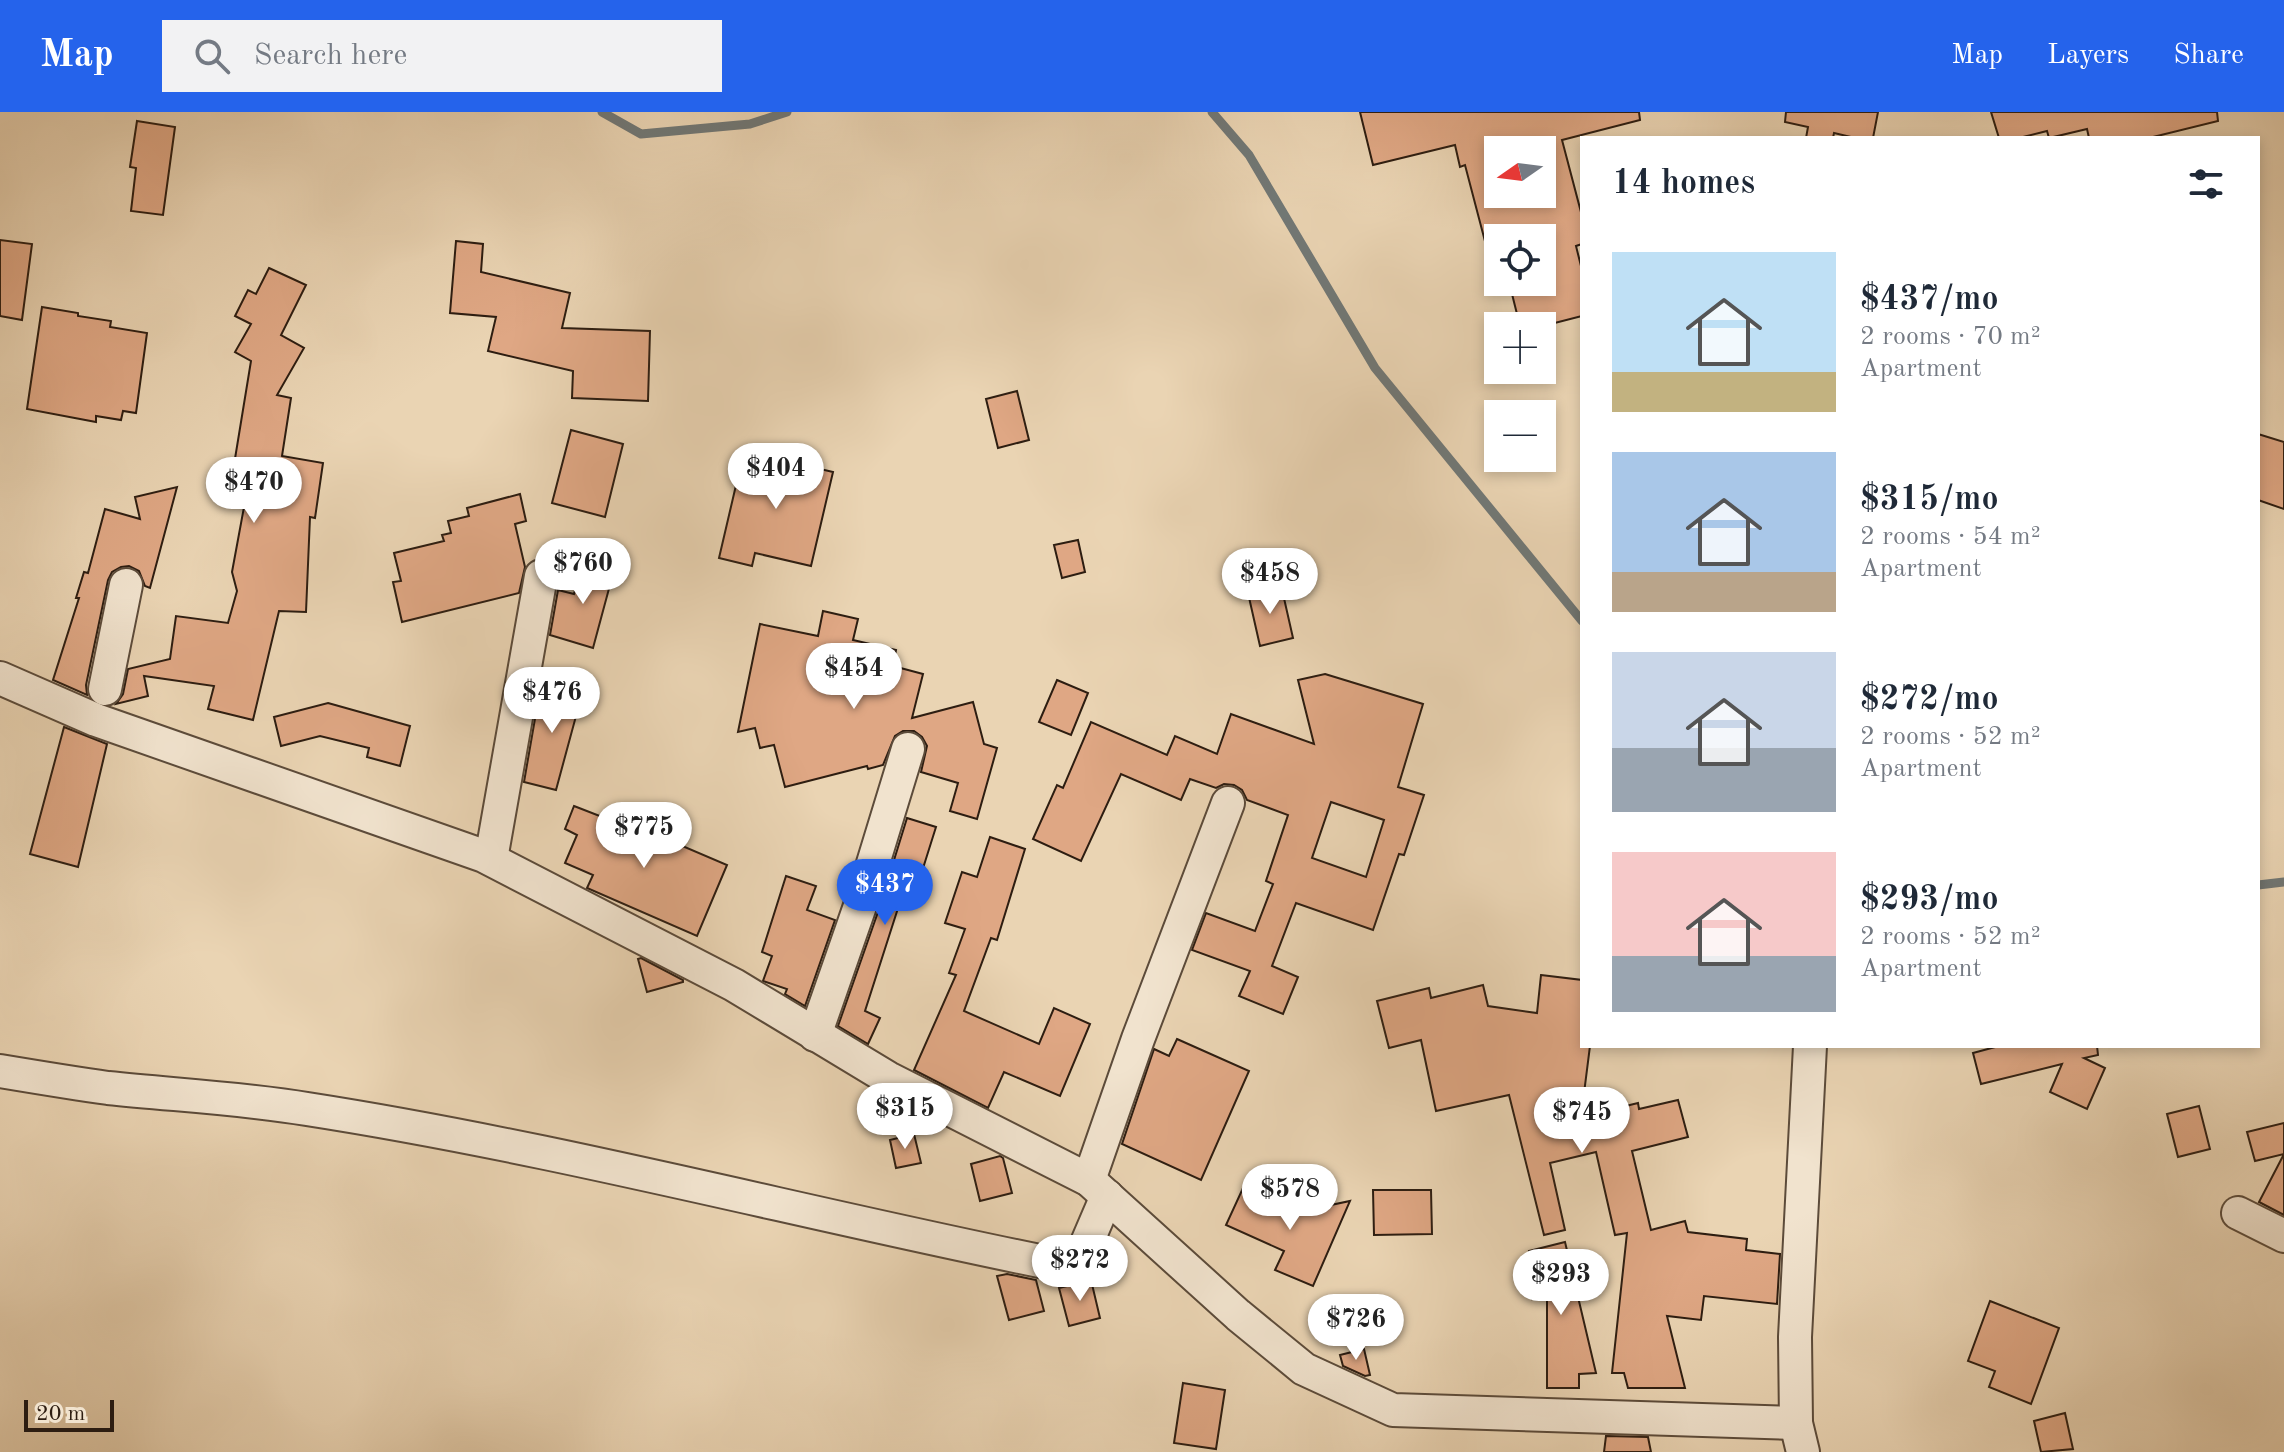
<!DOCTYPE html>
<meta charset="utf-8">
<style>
:root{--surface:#fff;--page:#f2f2f3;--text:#1f2937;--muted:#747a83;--accent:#2563eb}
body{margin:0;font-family:"Old Standard TT",serif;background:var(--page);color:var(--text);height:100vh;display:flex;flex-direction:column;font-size:30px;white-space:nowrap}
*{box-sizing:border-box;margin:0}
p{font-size:26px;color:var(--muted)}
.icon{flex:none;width:44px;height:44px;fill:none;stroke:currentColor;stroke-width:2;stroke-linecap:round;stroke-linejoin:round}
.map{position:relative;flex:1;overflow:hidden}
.sheet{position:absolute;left:1580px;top:24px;width:680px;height:912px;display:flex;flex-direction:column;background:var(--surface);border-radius:0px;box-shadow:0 4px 12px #0003}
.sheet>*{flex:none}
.needle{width:52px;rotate:256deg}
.tools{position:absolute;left:1484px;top:24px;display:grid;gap:16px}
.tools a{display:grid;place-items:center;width:72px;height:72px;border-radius:0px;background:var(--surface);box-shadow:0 4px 12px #0003;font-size:40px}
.scale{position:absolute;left:24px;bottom:20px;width:90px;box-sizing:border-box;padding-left:8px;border:4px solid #2d1d11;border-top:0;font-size:22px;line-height:28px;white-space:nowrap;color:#2d1d11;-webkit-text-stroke:6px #f1e3ce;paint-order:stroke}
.price{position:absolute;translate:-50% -68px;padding:0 18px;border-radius:28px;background:#fff;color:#222;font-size:26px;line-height:52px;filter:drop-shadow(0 2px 4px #0008)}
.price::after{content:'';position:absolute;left:50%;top:48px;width:24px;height:18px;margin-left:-12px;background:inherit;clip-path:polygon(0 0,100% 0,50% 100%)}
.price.current{background:var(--accent);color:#fff}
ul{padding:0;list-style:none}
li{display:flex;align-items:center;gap:24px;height:200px;padding:0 32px}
li span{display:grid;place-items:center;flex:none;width:224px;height:160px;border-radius:0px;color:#555}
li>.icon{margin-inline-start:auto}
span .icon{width:96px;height:96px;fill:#fffc;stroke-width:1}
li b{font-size:34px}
h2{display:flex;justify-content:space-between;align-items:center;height:96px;padding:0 32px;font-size:34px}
header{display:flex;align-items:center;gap:48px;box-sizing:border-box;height:112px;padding:0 40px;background:var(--accent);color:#fff}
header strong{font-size:38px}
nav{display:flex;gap:44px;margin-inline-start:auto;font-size:28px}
.search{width:560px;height:72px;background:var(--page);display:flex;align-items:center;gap:20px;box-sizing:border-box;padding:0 28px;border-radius:0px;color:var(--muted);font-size:30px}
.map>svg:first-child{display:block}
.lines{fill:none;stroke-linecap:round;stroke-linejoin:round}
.stream{stroke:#717876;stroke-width:9}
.building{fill:#dfa784;stroke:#2d1d11;stroke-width:2;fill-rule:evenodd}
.minor-casing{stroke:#5c4b3a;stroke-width:36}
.minor{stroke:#f1e3ce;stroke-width:32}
</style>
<header>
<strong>Map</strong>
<div class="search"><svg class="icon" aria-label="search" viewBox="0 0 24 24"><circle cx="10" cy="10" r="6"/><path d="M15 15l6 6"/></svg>Search here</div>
<nav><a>Map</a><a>Layers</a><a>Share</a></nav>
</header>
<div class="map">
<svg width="2284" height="1340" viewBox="0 0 2284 1340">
<rect width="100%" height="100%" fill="#ead4b3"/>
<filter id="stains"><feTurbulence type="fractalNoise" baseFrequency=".0025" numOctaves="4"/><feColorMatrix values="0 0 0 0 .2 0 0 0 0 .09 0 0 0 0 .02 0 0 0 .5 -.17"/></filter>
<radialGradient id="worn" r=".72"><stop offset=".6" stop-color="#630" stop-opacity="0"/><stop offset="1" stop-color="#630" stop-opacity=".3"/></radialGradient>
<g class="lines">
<g class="stream">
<path d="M602,0L641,22L750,12L787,0"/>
<path d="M1212,0L1249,43L1375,256L1582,509"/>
<path d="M2258,773L2284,770"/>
</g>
</g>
<g class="building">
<path d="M1360,0H1639L1640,8L1562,28L1582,104V132L1576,134L1582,158V204L1543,214H1520L1509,170H1542V126H1498V154L1492,156L1465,53L1460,55L1455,33L1373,53ZM1498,38H1542V82H1498Z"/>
<path d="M1786,0H1878L1873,26H1855L1834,21L1833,26H1806L1808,15L1785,10Z"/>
<path d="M1991,0H2217L2218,9L2149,26H2089L2087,17L2049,26L2047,19L2019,26H1999Z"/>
<path d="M137,9L175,15L163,103L131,99L136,56L130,55Z"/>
<path d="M0,128L32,132L22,208L0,204Z"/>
<path d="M456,129L483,132L481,160L570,181L562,216L650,219L648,289L572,286L573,259L488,239L496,205L450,201Z"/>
<path d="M269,156L306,173L281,223L304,236L277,283L291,286L282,344L323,351L315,406L310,405L306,500L279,499L253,608L208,597L214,574L144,564L148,584L116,592L123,582L128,557L170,547L176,504L228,511L237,479L232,460L249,368L232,365L251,249L235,240L251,212L235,204L248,178L256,182Z"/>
<path d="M42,195L78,201V204L111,209L110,215L147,221L136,301L123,299L121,308L96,304V310L27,297Z"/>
<path d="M1017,279L1029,328L998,336L986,287Z"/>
<path d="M571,318L623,332L605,405L552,391Z"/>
<path d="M2258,322L2284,330V397L2258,388Z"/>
<path d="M744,339L833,360L811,454L755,441L752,454L719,446Z"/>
<path d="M177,375L150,476L145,474L139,459L129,454L121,455L112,460L108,468L86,573L87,583L53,568L79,486H76L84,460L88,461L105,397L140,407L135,385Z"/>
<path d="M520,382L526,409L515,412L525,455L519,481L402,510L393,470L401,469L394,441L444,429L442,423L451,421L448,409L469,404L467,396Z"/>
<path d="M1078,428L1085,460L1062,466L1054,433Z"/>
<path d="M583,450L614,458L593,536L550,523L558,478L574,482Z"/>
<path d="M1281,473L1293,526L1260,534L1248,481Z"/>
<path d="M823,499L858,507L853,528L896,538L893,554L923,562L912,606L973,590L984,632L997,636L977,707L950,699L958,671L921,660L927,634L922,625L914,619H903L895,624L883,653L868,657L867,654L785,675L774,633L760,636L755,616L738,620L760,512L818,524Z"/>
<path d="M1325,562L1423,592L1398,675L1424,683L1404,743L1399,742L1373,818L1296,791L1272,854L1298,865L1283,902L1239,884L1250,859L1192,838L1206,801L1255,819L1273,772L1266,769L1288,703L1247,688L1242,678L1234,673L1224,672L1216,676L1190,667L1181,688L1121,662L1081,749L1033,727L1057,673L1063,676L1091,610L1167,643L1175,624L1217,642L1231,602L1314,632L1298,568ZM1331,690L1384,708L1366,765L1312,746Z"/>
<path d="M1057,568L1088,581L1071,623L1039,610Z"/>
<path d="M553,575L555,583L581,576L587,602L576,604L556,678L524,670L540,578Z"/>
<path d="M328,591L410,614L400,654L367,645L369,636L320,624L281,634L274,605Z"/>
<path d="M64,615L107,632L78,755L30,742Z"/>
<path d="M574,694L615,710L617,706L727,753L697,824L587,776L593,763L565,751L577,723L565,717Z"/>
<path d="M907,706L936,715L919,769L908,765L865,899L880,906L868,932L838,914L878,800Z"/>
<path d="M990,725L1025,737L997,828L991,826L964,899L1039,932L1054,896L1090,912L1060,984L1004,960L988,996L914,958L956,863L949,861L965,817L945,811L962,760L977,765Z"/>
<path d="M786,764L816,774L807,798L835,808L805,894L785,882L787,877L763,869L772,844L762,840Z"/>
<path d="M641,846L683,868V870L647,880L638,847Z"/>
<path d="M1541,863L1582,868V934H1590L1581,1005L1638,991L1639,997L1678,988L1688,1025L1632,1039L1651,1118L1685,1109L1688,1120L1747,1127L1746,1138L1780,1142L1777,1192L1704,1184L1701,1208L1667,1204L1685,1276H1628L1624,1261H1612L1627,1121L1615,1123L1596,1040L1550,1051L1565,1118L1544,1123L1509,983L1436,999L1421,928L1389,936L1377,889L1429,876L1431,886L1483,873L1488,894L1537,901Z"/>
<path d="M1177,927L1249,959L1201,1068L1122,1032L1154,937L1169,944Z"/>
<path d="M1999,934H2097L2098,943L2084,946L2105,956L2087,997L2050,980L2062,952L1981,972L1973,941Z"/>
<path d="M2199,994L2210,1037L2178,1045L2167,1002Z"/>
<path d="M2284,1011V1103L2259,1090L2284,1042L2255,1049L2247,1020Z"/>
<path d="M914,1022L921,1051L896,1056L890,1028Z"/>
<path d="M1000,1044L1003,1046L1012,1081L980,1089L971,1052Z"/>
<path d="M1243,1076L1298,1100L1350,1089L1313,1174L1275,1158L1284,1139L1226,1113Z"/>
<path d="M1373,1078H1431L1432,1122L1374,1123Z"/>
<path d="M1565,1130L1596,1261L1579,1262V1276H1547V1183L1532,1187L1527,1164L1534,1162L1529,1139Z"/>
<path d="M1007,1162L1036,1168L1044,1199L1009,1208L997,1164Z"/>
<path d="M1091,1168L1100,1206L1069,1214L1059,1176Z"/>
<path d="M1990,1189L2059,1216L2031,1292L1989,1275L1995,1259L1968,1249Z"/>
<path d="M1364,1237L1370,1263L1365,1264L1343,1254L1340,1243Z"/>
<path d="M1183,1271L1225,1278L1216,1337L1174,1331Z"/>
<path d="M2065,1301L2073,1337L2041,1340L2034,1309Z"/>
<path d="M1606,1324L1648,1325L1651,1340H1604Z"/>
</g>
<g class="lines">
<defs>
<g id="minor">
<path d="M0,566L96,608L484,744L734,873L888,966L1089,1068L1238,1203L1304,1257L1393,1298L1796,1311"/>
<path d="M105,577L126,473"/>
<path d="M491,747L541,464"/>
<path d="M815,923L860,794L908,637"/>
<path d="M0,959C36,965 72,971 108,976C174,983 241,986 307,997C558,1036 805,1102 1054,1152L1074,1149L1083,1140L1107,1084"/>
<path d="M1089,1068L1138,927L1228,691"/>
<path d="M2238,1101L2284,1124"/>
<path d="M1803,1340L1796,1311L1795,1225L1810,934"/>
</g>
</defs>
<use href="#minor" class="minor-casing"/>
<use href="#minor" class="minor"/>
</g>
<rect width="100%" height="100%" filter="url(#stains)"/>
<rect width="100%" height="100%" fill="url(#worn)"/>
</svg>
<div class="tools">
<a><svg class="needle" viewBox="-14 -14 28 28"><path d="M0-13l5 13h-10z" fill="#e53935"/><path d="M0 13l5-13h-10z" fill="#747a83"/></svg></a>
<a><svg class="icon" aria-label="locate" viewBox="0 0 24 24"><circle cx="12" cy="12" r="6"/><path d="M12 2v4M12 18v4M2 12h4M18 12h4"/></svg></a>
<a>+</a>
<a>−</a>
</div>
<div class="scale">20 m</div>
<b class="price" style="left:776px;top:399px">$404</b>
<b class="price" style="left:254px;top:413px">$470</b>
<b class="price" style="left:583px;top:494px">$760</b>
<b class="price" style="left:1270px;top:504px">$458</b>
<b class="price" style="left:854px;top:599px">$454</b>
<b class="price" style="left:552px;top:623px">$476</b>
<b class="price" style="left:644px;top:758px">$775</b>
<b class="price current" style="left:885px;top:815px">$437</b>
<b class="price" style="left:905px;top:1039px">$315</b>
<b class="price" style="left:1582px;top:1043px">$745</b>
<b class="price" style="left:1290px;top:1120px">$578</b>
<b class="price" style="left:1080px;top:1191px">$272</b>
<b class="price" style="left:1561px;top:1205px">$293</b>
<b class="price" style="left:1356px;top:1250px">$726</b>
<section class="sheet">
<h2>14 homes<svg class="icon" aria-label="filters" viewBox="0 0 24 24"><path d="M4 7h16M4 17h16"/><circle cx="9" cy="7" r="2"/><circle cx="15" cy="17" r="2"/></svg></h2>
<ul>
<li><span style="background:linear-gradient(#bfe0f5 75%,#c2b280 0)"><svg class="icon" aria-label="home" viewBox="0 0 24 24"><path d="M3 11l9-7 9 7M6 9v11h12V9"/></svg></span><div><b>$437/mo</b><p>2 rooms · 70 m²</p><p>Apartment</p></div></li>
<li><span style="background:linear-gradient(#a9c7e8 75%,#b9a48a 0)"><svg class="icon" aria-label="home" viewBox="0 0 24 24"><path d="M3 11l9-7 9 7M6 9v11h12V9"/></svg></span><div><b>$315/mo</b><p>2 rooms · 54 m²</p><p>Apartment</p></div></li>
<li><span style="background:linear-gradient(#c9d6e8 60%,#9aa5b1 0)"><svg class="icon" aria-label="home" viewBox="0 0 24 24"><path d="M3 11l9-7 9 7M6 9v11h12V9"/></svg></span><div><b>$272/mo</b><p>2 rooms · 52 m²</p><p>Apartment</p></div></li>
<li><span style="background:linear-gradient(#f6c9c9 65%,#9aa5b1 0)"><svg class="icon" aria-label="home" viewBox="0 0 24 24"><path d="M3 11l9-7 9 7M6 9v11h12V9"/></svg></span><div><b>$293/mo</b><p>2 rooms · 52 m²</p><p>Apartment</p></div></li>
</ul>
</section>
</div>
